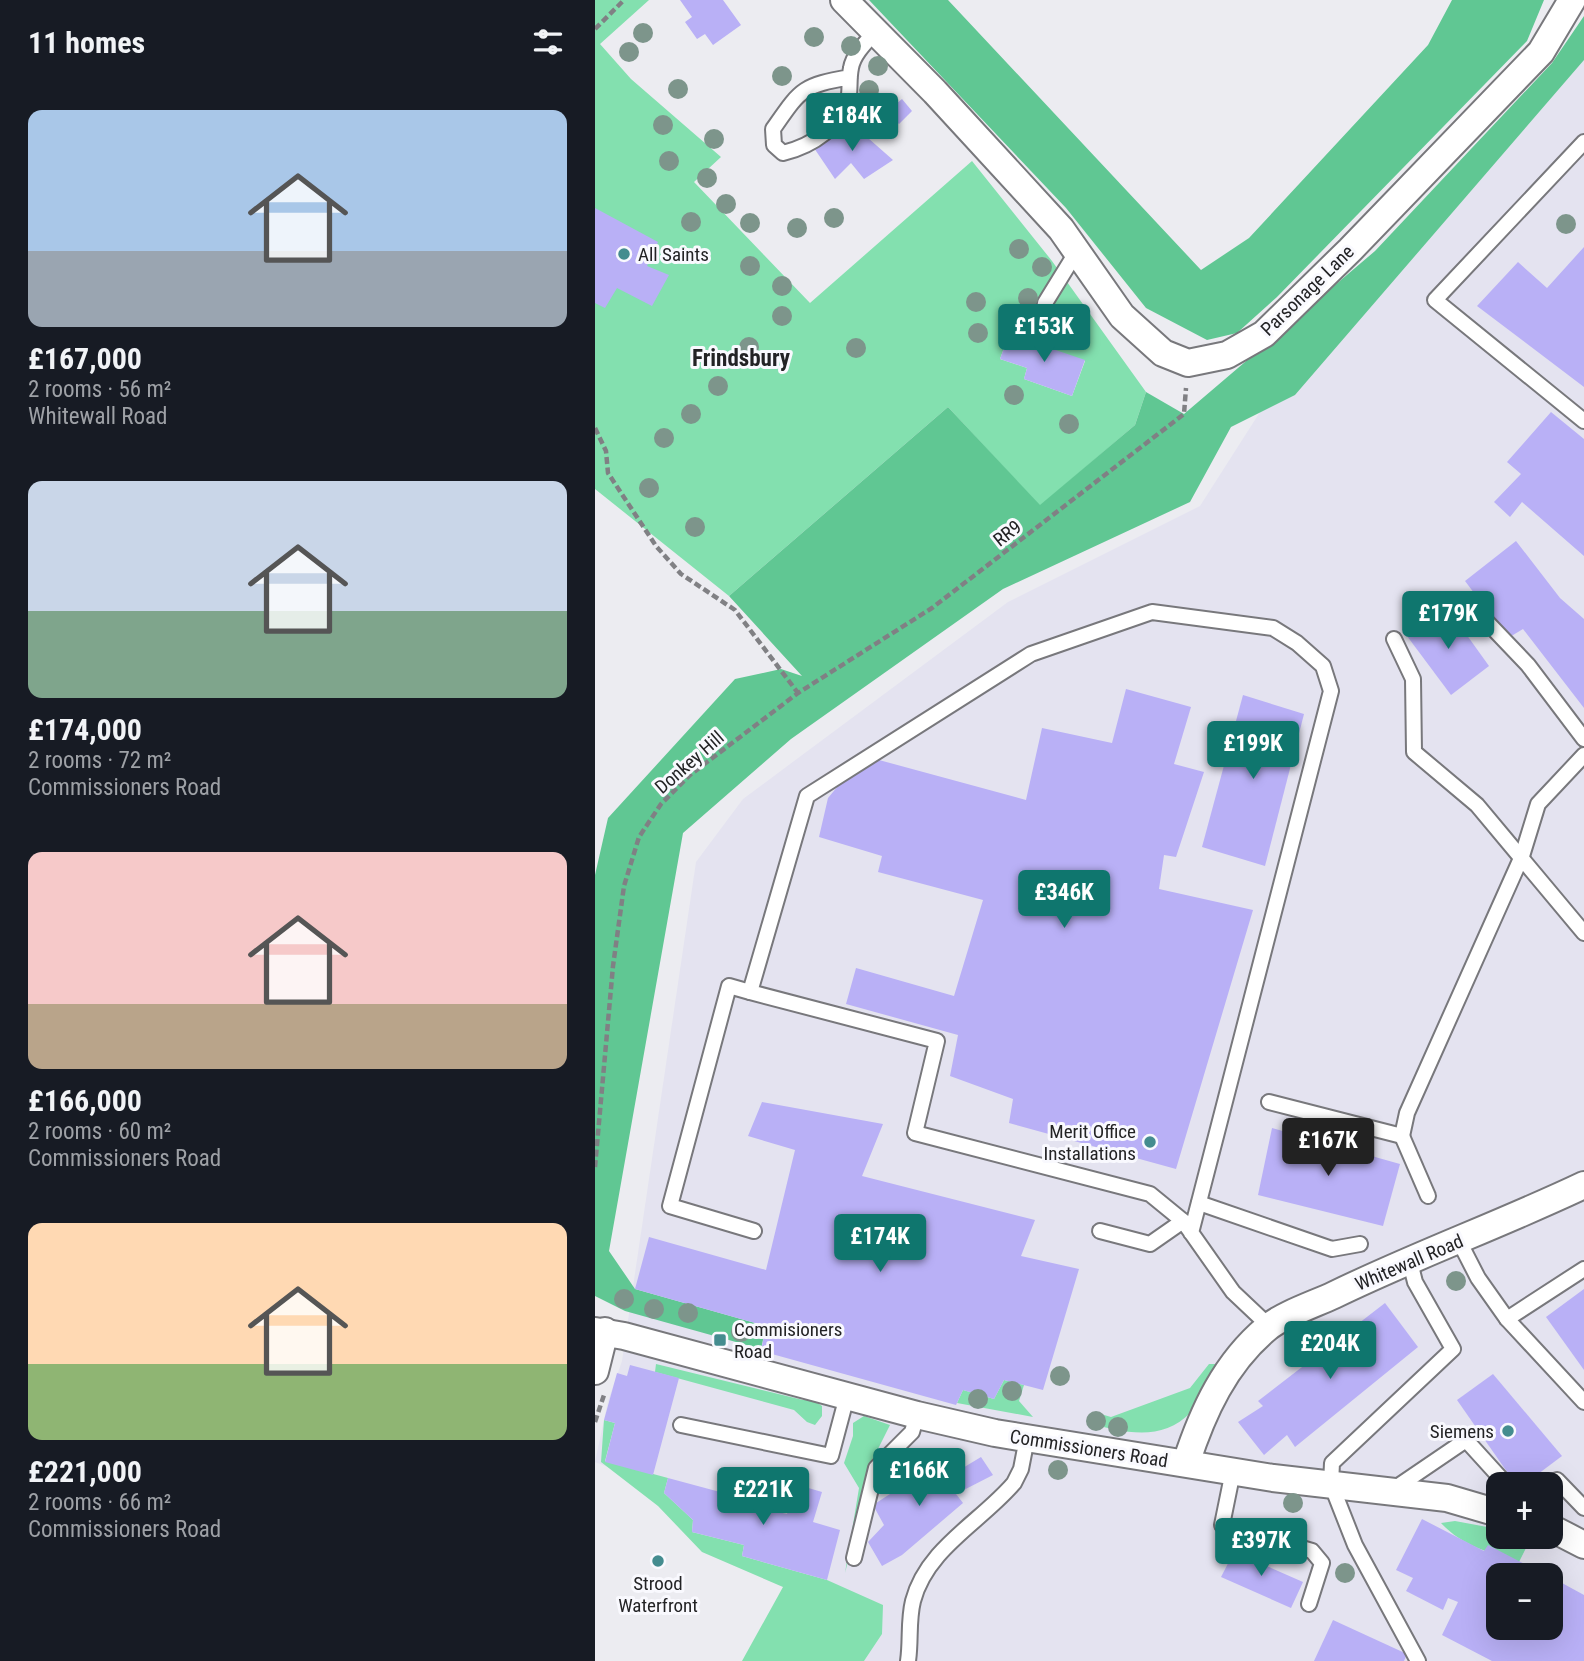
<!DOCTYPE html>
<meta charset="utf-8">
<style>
:root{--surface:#171b24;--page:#20242c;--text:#f1f3f6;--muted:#9ea1a6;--accent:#0f766e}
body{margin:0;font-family:"Roboto Condensed",sans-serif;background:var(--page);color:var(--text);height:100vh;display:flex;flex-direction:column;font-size:26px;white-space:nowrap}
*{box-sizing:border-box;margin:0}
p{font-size:23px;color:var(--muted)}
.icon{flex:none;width:38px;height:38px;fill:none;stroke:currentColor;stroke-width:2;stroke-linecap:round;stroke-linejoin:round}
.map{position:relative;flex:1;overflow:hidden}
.drawer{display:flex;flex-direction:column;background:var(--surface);width:595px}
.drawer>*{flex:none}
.fabs{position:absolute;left:891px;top:1472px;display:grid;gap:14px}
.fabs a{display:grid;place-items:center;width:77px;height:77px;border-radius:14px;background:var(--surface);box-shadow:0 7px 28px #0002;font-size:35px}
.price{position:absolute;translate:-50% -60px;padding:0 16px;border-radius:7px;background:var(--accent);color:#fff;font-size:23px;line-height:46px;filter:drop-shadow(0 2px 4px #0008)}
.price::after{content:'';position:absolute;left:50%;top:42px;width:21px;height:16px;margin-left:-10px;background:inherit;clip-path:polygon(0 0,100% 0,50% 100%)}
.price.active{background:#222;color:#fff}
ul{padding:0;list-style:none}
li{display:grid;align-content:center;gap:14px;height:371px;padding:0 28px}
li span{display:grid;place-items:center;height:217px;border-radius:14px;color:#555}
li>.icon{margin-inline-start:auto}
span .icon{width:126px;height:126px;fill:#fffc;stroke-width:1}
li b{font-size:30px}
h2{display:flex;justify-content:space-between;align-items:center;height:84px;padding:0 28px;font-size:30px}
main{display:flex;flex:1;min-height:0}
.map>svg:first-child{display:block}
.built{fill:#e4e3f0;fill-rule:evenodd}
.green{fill:#83e0af;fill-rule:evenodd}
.forest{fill:#60c793}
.building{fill:#b9b0f6}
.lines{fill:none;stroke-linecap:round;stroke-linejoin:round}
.lane-casing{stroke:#78787c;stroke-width:18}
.street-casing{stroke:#78787c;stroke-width:30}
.path{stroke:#808084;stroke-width:4.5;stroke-dasharray:7 3.5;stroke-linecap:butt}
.lane{stroke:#fff;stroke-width:14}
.street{stroke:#fff;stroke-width:26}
.tree{fill:#7d958b}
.poi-dot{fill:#448c8f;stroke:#f9f9fe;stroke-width:2.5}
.labels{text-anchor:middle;stroke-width:6;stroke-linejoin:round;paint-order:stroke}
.poi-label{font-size:19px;fill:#232325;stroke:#f9f9fe;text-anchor:start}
.street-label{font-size:19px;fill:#232325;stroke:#f9f9fe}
.quarter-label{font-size:23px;font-weight:bold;fill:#232325;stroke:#f9f9fe}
</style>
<main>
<section class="drawer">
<h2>11 homes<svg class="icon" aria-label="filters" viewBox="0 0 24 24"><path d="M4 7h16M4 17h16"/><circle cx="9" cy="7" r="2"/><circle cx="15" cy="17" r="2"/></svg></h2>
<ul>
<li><span style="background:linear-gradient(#a9c7e8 65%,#9aa5b1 0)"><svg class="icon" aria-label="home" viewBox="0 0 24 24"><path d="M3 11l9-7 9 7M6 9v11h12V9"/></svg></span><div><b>£167,000</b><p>2 rooms · 56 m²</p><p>Whitewall Road</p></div></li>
<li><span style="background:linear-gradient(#c9d6e8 60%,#7fa58c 0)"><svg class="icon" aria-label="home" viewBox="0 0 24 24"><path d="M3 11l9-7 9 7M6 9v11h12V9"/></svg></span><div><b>£174,000</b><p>2 rooms · 72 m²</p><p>Commissioners Road</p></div></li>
<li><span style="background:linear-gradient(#f6c9c9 70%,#b9a48a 0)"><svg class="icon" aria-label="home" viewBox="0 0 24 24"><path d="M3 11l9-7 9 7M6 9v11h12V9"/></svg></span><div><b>£166,000</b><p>2 rooms · 60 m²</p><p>Commissioners Road</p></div></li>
<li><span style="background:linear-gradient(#ffd9b3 65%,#8fb573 0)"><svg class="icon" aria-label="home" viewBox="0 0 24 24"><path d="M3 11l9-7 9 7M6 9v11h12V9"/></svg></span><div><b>£221,000</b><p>2 rooms · 66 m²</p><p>Commissioners Road</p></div></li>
</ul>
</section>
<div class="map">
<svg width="989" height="1661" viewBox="0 0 989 1661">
<rect width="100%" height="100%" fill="#ececf1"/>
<path class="built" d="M989,60V1661H269L287,1634L232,1580L147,1556L149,1545L97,1532L33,1475L0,1462L13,1401L27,1361L101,862L148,799L413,602L605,506L665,412L700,395ZM903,1484H956V1536H903ZM903,1575H956V1628H903Z"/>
<g class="green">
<path d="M0,0H54L5,44L36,79L126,157L99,182L215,303L377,161L457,261L551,392L540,425L445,506L353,407L134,596L0,489ZM414,334L490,361L477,396L429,379L432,368L405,359Z"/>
<path d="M61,1364L208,1400H218L227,1406V1416L220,1425L212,1422L199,1410L60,1372Z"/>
<path d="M614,1364H621C613,1378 607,1400 596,1412C567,1443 528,1432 493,1423L499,1412L516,1417L595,1388Z"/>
<path d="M409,1380L429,1385L424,1401L438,1417L362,1403L368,1390L399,1399Z"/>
<path d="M269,1416L295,1425L280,1455L250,1573L264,1488L249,1463L258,1436V1423Z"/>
<path d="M9,1420L20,1423L10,1461L73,1478L69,1493L98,1520L97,1532L149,1545L147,1556L232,1580L288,1605L287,1634L269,1661H147L188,1587L107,1552L63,1506L6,1462Z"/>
<path d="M860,1521L903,1529V1536L933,1537V1544L924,1562C895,1553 866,1545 846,1523Z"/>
</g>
<g class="forest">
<path d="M274,0H353L606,270L654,238L833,45L857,0H949L932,41L682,297L642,333L612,340L551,308L471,208Z"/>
<path d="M989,16V60L700,395L636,427L595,502L408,589L196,739L88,833L14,1251L40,1289L171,1326L166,1349L30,1311L0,1296V875L13,818L140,679L186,669L207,676L134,596L353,407L445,505L540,425L551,392L589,414L780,251L957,63Z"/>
</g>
<g class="building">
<path d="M85,0H128L146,25L118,45L110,34L102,39L90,22L97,17Z"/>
<path d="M307,99L317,111L304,124L301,121L280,129L275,133L266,122L272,118L295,109Z"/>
<path d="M256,123L298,160L269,179L256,163L240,179L219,148Z"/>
<path d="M0,208L63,242L52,266L74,275L57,306L22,288L10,308L0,303Z"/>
<path d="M989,247V387L882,306L923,262L952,288Z"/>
<path d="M414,334L490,360L477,396L429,379L432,368L405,359Z"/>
<path d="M956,412L989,439V556L927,502L915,517L899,502L926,474L912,462Z"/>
<path d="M921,541L965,598L989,619V708L928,629L913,638L870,581Z"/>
<path d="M851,606L894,666L856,695L812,636Z"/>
<path d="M531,689L596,707L579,764L609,772L581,857L569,855L564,889L658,910L581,1169L414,1123L418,1099L355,1076L363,1035L251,1004L261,968L359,996L388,900L283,872L287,856L224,837L233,798L243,786L284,760L431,800L447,728L517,743Z"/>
<path d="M648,695L709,714L670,866L607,847Z"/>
<path d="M167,1102L288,1124L267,1176L440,1220L426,1256L484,1269L448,1390L409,1380L399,1399L368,1390L361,1405L166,1351L171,1326L40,1289L54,1237L171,1270L200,1150L153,1136Z"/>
<path d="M677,1128L805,1164L788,1226L663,1195Z"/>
<path d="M989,1289V1370L951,1317Z"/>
<path d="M790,1303L823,1347L700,1447L692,1435L669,1455L643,1422L668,1406L663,1401Z"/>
<path d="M35,1365L84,1378L58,1475L10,1462L20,1423L9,1420L22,1373L32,1376Z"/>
<path d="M898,1374L967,1456L935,1480L917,1479L862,1400Z"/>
<path d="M386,1457L398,1475L361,1494L368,1503L307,1555L287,1566L273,1542L289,1525L278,1505L295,1494L289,1484L316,1465L333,1489Z"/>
<path d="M73,1478L125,1492L123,1498L192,1514L200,1484L227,1492L218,1522L245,1530L232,1580L147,1556L149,1545L97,1532L98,1520L69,1493Z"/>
<path d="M827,1519L889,1551L893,1545L951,1575H903V1628H956V1577L989,1595V1661H897L847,1635L863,1602L853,1598L848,1610L811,1591L818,1578L801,1570Z"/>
<path d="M642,1546L660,1555L665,1563L708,1582L696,1608L626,1577Z"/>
<path d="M738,1620L812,1654L809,1661H719Z"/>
</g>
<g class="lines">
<defs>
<g id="lane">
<path d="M255,77C206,86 206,89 178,129L179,145L188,153C217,146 248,126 254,95C255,86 254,77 256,68C258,55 271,42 280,32"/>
<path d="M989,142L840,300L989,421"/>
<path d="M445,335L450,303L482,251"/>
<path d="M871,600L933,665L989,739"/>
<path d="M799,639L818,679L819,752L882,805L989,933"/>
<path d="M155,992L134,986L75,1206L159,1231"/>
<path d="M674,1102L807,1136L812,1113L927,856L943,804L989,755"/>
<path d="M807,1136L833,1196"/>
<path d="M604,1203L737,1249L765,1244"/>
<path d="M505,1231L555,1244L588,1221"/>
<path d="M596,1233L736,691L728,666L702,643L678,628L557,612L436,654L212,796L155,992L342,1041L320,1133L555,1194L588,1221L638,1292L674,1326"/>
<path d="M864,1241L883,1278L912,1319"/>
<path d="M815,1262L820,1282L858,1349L737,1463L736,1484L760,1545L823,1661"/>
<path d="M989,1269L912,1319L989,1402"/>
<path d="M86,1425L236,1456L252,1396"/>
<path d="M638,1471L627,1525L717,1551L727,1563L714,1604"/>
<path d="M952,1484L962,1480L989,1508"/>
<path d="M796,1491L871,1440L911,1484"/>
<path d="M259,1558L281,1468L317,1432L322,1415"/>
<path d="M313,1661C316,1641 313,1621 318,1601C332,1548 386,1522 419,1483L426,1469L432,1438"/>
</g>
<g id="street">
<path d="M249,0L340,92L466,229L527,316L568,353L593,363L632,355L669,334L755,250L946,52L977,0"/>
<path d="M0,1331L29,1336L322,1415L400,1433L678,1478L852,1498L903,1513"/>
<path d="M0,1371L10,1331"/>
<path d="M591,1463C608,1411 630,1363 672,1328C689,1314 720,1304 739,1295C821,1255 907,1224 989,1185"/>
<path d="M956,1528L989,1545"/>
</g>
</defs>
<use href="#lane" class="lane-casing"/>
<use href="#street" class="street-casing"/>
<g class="path">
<path d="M0,29L29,0"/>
<path d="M0,428L11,451L13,473L61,546L86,574L140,610L203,693"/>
<path d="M0,1167L18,966L29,886L44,837L66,804L95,775L203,693L337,608L589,414L591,388"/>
<path d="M0,1422L9,1395"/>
</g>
<use href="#lane" class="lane"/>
<use href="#street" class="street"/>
</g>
<g class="tree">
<circle cx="48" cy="33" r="10"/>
<circle cx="219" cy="37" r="10"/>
<circle cx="256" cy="46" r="10"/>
<circle cx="34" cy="52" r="10"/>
<circle cx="283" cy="66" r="10"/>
<circle cx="187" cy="76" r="10"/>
<circle cx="83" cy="89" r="10"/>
<circle cx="274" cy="90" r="10"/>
<circle cx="68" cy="125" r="10"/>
<circle cx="119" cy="139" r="10"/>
<circle cx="74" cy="161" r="10"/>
<circle cx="112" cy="178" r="10"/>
<circle cx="131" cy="204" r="10"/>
<circle cx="239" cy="218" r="10"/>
<circle cx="96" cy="222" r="10"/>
<circle cx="155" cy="223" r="10"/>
<circle cx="971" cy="224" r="10"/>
<circle cx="202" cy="228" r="10"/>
<circle cx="424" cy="249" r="10"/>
<circle cx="155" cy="266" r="10"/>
<circle cx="447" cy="267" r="10"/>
<circle cx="187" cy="286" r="10"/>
<circle cx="433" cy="298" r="10"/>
<circle cx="381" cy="302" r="10"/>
<circle cx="187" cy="316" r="10"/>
<circle cx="383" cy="333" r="10"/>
<circle cx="154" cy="347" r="10"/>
<circle cx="261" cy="348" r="10"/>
<circle cx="123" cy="386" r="10"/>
<circle cx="419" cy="395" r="10"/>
<circle cx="96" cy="414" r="10"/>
<circle cx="474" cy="424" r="10"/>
<circle cx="69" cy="438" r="10"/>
<circle cx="54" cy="488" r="10"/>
<circle cx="100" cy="527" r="10"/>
<circle cx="861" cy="1281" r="10"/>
<circle cx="29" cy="1299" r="10"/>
<circle cx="59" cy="1309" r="10"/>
<circle cx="93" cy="1313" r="10"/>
<circle cx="146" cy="1332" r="10"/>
<circle cx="465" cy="1376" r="10"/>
<circle cx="417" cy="1391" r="10"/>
<circle cx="383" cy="1399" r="10"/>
<circle cx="501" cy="1421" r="10"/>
<circle cx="523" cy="1427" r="10"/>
<circle cx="463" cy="1470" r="10"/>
<circle cx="698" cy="1503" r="10"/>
<circle cx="750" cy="1573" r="10"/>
</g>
<g class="poi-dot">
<circle cx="29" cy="254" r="7"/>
<circle cx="555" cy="1142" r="7"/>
<rect x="118" y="1333" width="14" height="14" rx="3.5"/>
<circle cx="913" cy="1431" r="7"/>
<circle cx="63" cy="1561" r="7"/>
</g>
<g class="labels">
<g class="poi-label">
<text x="43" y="261">All Saints</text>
<text x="541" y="1138" text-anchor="end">Merit Office<tspan x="541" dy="22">Installations</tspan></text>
<text x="139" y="1336">Commisioners<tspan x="139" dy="22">Road</tspan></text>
<text x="899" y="1438" text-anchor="end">Siemens</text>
<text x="63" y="1590" text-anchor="middle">Strood<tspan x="63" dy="22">Waterfront</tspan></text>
</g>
<g class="street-label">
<text transform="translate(712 290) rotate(-44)" y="7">Parsonage Lane</text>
<text transform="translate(412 533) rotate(-38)" y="7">RR9</text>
<text transform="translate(94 762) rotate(-41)" y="7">Donkey Hill</text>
<text transform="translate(814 1262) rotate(-23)" y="7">Whitewall Road</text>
<text transform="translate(494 1448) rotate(9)" y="7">Commissioners Road</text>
</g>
<g class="quarter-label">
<text x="146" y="366">Frindsbury</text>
</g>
</g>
</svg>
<div class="fabs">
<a>+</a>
<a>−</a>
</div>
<b class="price" style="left:257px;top:153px">£184K</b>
<b class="price" style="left:449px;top:364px">£153K</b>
<b class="price" style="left:853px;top:651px">£179K</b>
<b class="price" style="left:658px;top:781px">£199K</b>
<b class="price" style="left:469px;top:930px">£346K</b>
<b class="price active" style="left:733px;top:1178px">£167K</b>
<b class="price" style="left:285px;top:1274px">£174K</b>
<b class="price" style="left:735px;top:1381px">£204K</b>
<b class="price" style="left:324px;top:1508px">£166K</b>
<b class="price" style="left:168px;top:1527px">£221K</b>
<b class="price" style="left:666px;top:1578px">£397K</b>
</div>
</main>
